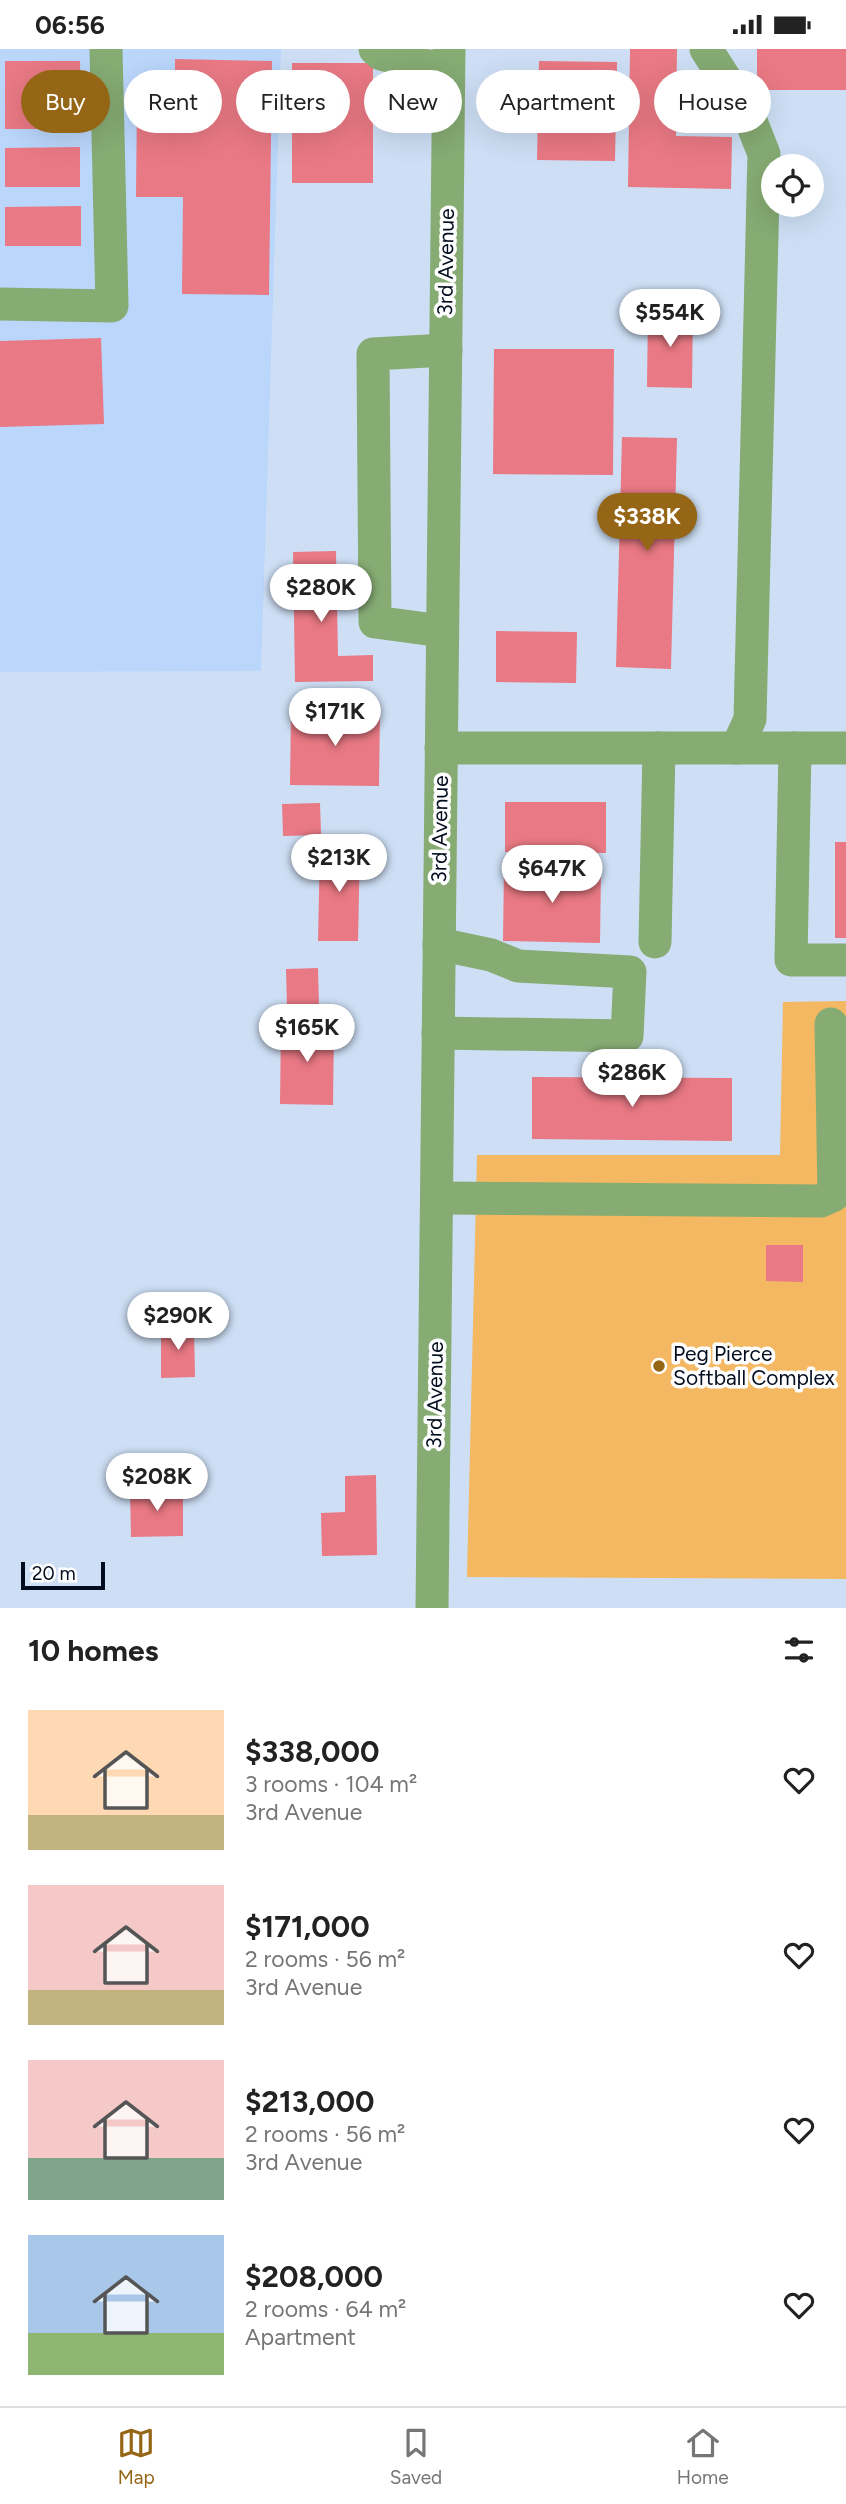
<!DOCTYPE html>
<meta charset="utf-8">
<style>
:root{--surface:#fff;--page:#f2f2f2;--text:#222;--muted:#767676;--line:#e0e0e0;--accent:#956615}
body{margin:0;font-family:Figtree,sans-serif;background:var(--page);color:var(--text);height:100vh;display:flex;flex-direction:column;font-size:26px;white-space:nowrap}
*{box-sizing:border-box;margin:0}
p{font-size:23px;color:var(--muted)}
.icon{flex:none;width:38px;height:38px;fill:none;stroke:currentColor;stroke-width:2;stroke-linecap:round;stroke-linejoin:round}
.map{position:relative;height:1559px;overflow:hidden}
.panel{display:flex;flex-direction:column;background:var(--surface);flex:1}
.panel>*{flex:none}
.hud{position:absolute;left:21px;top:21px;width:805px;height:63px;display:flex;gap:14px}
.controls{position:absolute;left:761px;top:105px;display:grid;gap:14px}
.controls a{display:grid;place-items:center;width:63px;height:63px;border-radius:50%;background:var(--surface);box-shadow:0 7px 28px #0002;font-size:35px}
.scale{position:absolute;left:21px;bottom:18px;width:84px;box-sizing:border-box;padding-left:7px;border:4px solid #010c1e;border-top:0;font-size:19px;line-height:24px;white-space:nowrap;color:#010c1e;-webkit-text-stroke:5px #fefefe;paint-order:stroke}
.price{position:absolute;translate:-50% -60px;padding:0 16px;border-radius:24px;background:#fff;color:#222;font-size:23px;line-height:46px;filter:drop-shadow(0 2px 4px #0008)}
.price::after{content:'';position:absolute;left:50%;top:42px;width:21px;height:16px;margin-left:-10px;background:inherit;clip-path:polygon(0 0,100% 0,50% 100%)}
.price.selected{background:var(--accent);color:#fff}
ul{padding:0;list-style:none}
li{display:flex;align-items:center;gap:21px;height:175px;padding:0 28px}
li span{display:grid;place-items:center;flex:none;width:196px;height:140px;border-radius:0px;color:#555}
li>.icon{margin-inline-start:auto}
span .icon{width:84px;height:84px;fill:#fffc;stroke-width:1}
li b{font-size:30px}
h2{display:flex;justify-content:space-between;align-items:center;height:84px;padding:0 28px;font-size:30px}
.chip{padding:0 24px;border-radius:32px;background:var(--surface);box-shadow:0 7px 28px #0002;font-size:24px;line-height:63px}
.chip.selected{background:var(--accent);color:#fff}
.status{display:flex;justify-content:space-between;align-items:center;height:49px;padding:0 35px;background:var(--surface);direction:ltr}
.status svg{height:19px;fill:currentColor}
.menu{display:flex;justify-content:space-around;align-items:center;height:98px;border-top:2px solid var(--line);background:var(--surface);font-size:19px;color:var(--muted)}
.menu a{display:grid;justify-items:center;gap:4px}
.menu .selected{color:var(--accent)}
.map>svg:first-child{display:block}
.built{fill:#bad6fb}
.green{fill:#f3b861}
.building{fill:#e97984}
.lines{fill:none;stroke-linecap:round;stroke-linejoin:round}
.minor{stroke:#86ab73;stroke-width:33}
.poi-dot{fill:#956615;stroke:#fefefe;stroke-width:2.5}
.labels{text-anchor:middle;stroke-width:7;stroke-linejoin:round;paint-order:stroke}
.street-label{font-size:21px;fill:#010c1e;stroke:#fefefe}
.poi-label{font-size:21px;fill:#010c1e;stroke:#fefefe;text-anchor:start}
</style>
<div class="status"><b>06:56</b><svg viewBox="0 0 49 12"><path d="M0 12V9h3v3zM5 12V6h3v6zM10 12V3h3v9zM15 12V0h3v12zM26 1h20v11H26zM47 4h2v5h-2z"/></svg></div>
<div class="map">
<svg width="846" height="1559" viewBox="0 0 846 1559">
<rect width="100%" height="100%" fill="#cedff5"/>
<path class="built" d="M0,0H281L261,622L0,623Z"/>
<path class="green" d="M846,952V1530L467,1528L477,1106H780L783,953Z"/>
<g class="building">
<path d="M630,0H677L676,87L732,88L731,140L628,138Z"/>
<rect x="757" y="0" width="89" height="41"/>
<path d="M175,10L272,12L269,246L182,245L183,148H136L137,50H175Z"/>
<path d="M5,12H80L81,80H5Z"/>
<path d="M539,12L617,13L615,112L537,111Z"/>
<rect x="292" y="14" width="81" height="120"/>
<path d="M80,98V138H5V99Z"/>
<path d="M81,157V197H5V158Z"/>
<path d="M648,261H693L692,339L647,338Z"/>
<path d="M101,289L104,375L0,378V292Z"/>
<path d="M494,300H614L613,426L493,425Z"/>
<path d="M622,388L677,389L671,620L616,618Z"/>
<path d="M336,502L338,607L373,606V632L295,633L293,503Z"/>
<path d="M496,582L577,583L576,634L496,633Z"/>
<path d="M291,661L380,663L379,737L290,736Z"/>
<path d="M505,753H606V804L505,803Z"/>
<path d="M320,754L321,786L283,787L282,755Z"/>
<rect x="835" y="793" width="11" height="96"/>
<path d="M320,797L360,798L358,892H318Z"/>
<path d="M504,818L601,820L600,894L503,892Z"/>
<path d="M318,919L319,957L287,958L286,920Z"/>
<path d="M281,975H334L333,1056L280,1055Z"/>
<path d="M532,1028L732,1029V1092L532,1090Z"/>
<path d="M766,1196H803V1233L766,1232Z"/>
<path d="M161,1278H194L195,1328L161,1329Z"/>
<path d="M376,1426L377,1506L322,1507L321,1464L345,1463V1427Z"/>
<path d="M183,1441V1487L131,1488L130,1442Z"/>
</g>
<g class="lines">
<g class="minor">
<path d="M375,0L381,5L448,22"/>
<path d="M0,255L112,257L106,0"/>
<path d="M442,582L375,573L373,305L446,301"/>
<path d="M441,699H737L750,670L764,105L749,67L706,0"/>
<path d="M737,699H846"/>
<path d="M795,699L791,911H846"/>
<path d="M655,893L659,699"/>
<path d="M438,984L627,987L630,923L518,917L491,906L439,895"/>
<path d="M437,1149L821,1152L834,1146L831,975"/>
<path d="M432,1559L449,0"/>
</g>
</g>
<circle class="poi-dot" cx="659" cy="1317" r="7"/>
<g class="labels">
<g class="street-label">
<text transform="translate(446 213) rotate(-89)" y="7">3rd Avenue</text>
<text transform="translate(440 780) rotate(-89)" y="7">3rd Avenue</text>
<text transform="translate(435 1346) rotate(-89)" y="7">3rd Avenue</text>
</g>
<g class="poi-label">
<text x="673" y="1312">Peg Pierce<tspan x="673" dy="24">Softball Complex</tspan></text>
</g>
</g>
</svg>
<div class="controls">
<a><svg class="icon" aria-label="locate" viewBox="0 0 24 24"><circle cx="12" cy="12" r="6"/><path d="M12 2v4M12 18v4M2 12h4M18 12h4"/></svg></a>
</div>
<div class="scale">20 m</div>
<b class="price" style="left:670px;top:300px">$554K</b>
<b class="price selected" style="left:647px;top:504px">$338K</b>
<b class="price" style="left:321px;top:575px">$280K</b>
<b class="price" style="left:335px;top:699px">$171K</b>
<b class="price" style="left:339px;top:845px">$213K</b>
<b class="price" style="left:552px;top:856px">$647K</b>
<b class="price" style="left:307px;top:1015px">$165K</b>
<b class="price" style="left:632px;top:1060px">$286K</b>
<b class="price" style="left:178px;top:1303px">$290K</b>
<b class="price" style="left:157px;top:1464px">$208K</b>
<div class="hud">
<a class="chip selected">Buy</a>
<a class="chip">Rent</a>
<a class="chip">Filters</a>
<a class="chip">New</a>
<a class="chip">Apartment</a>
<a class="chip">House</a>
</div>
</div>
<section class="panel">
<h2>10 homes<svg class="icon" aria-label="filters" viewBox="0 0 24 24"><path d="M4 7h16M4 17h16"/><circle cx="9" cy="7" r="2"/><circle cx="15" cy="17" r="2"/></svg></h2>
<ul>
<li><span style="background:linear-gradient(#ffd9b3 75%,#c2b280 0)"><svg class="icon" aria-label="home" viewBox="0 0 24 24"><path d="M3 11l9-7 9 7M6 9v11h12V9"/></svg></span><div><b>$338,000</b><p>3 rooms · 104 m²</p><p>3rd Avenue</p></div><svg class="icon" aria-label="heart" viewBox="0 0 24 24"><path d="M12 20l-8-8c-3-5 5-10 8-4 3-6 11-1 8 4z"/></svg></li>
<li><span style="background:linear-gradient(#f6c9c9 75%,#c2b280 0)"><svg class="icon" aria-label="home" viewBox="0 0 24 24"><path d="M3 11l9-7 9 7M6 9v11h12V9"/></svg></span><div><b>$171,000</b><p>2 rooms · 56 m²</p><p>3rd Avenue</p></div><svg class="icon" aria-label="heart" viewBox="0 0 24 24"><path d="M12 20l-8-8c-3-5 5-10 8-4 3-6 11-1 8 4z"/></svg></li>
<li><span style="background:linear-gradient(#f6c9c9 70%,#7fa58c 0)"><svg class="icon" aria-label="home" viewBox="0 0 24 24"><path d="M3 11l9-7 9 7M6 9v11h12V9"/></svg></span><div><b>$213,000</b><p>2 rooms · 56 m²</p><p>3rd Avenue</p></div><svg class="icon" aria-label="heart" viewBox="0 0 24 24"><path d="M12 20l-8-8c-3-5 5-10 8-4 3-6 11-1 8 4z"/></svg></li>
<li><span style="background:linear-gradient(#a9c7e8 70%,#8fb573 0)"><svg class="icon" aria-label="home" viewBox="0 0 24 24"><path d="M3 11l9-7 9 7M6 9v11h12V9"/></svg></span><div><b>$208,000</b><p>2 rooms · 64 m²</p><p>Apartment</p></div><svg class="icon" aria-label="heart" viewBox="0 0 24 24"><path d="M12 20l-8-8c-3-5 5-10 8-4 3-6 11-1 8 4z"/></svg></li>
</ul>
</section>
<nav class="menu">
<a class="selected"><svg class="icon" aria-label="map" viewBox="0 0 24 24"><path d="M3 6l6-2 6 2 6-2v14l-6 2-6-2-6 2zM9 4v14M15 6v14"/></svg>Map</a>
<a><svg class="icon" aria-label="saved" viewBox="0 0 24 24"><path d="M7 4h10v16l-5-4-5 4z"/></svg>Saved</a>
<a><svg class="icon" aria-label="home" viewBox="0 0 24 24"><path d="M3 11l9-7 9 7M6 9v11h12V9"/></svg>Home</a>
</nav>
